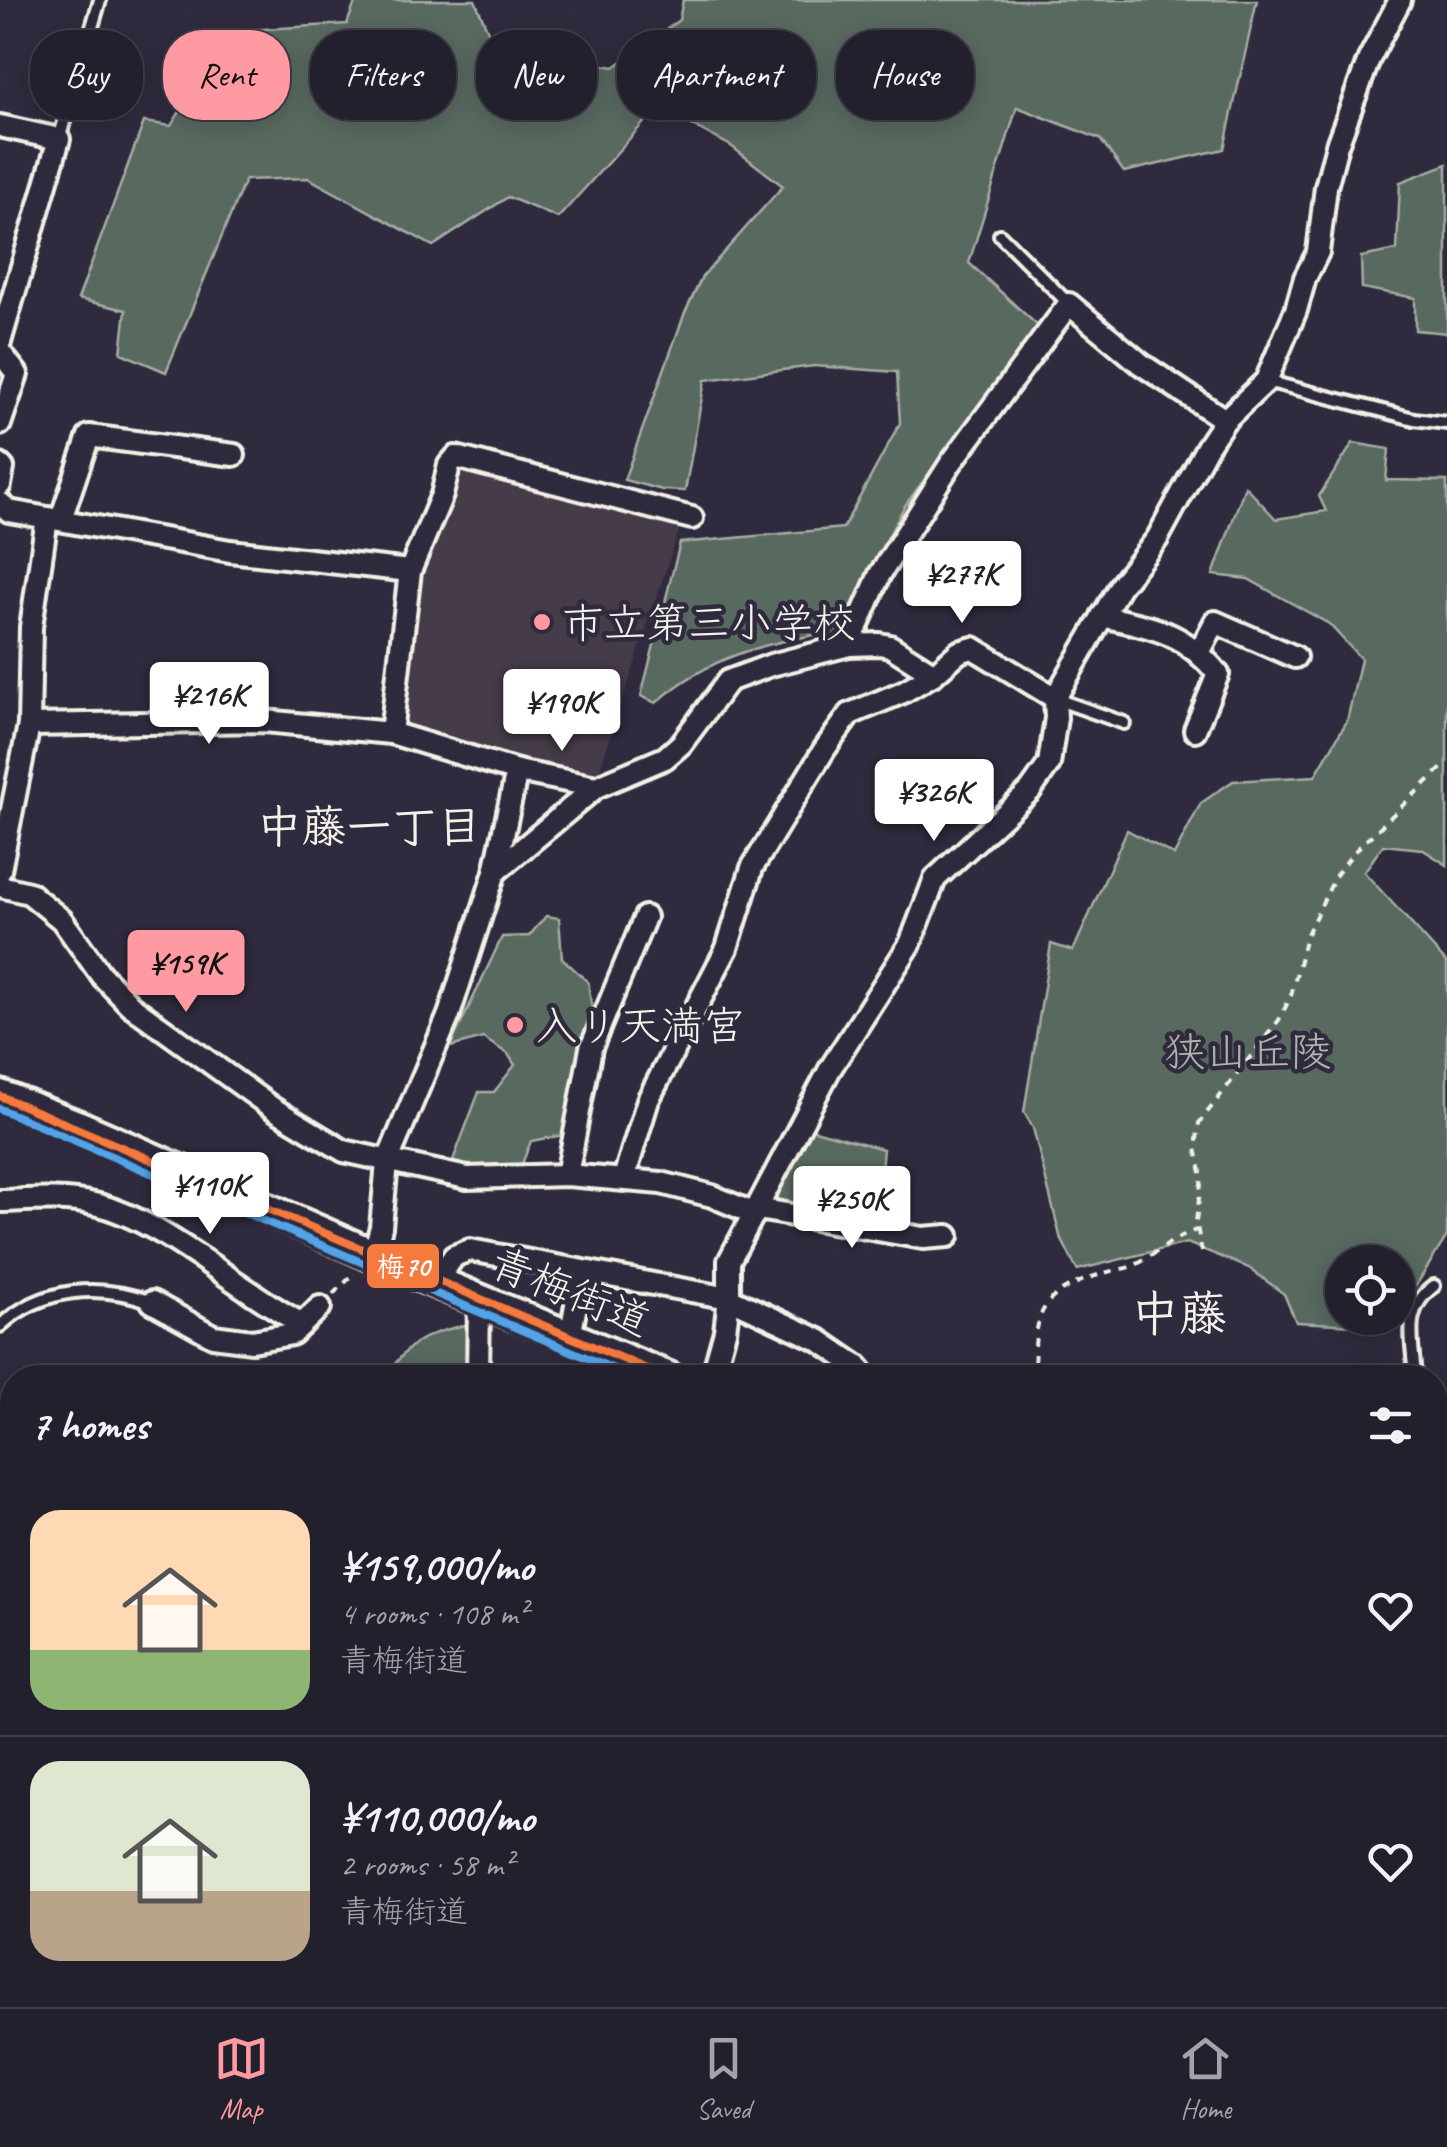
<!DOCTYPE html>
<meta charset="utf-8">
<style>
:root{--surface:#23202e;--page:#2f2d3a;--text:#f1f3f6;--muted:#a3a3aa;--line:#403e4a;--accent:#ff9aa2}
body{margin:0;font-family:Caveat,"Klee One",sans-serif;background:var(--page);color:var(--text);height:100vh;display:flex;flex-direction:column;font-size:38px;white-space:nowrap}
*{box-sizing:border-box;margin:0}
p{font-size:32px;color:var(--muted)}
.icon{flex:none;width:55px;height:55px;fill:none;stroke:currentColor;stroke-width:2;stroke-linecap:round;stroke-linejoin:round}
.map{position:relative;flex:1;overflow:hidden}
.panel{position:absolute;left:0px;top:1365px;width:1448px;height:642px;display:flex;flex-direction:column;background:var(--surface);border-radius:40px 40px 0 0;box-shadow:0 5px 25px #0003,0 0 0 2px var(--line)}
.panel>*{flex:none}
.hud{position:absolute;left:30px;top:30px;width:1388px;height:90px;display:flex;gap:20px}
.buttons{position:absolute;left:1325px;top:1245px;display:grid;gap:20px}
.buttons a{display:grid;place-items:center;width:90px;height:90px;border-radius:50%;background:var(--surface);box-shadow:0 5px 25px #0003,0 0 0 2px var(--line);font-size:50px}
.price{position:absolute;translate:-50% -85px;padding:0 22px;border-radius:10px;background:#fff;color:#222;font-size:32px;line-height:65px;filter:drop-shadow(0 2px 5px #0008)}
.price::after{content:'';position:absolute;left:50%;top:60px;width:30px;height:22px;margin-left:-15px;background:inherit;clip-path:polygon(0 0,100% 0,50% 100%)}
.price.active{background:var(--accent);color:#111}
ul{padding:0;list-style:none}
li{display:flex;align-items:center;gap:30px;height:250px;padding:0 30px}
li+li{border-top:2px solid var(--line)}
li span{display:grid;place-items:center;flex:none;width:280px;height:200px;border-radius:30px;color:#555}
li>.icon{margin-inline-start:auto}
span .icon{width:120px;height:120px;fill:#fffc;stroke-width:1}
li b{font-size:42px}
h2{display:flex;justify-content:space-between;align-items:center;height:120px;padding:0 30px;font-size:42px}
.tag{padding:0 35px;border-radius:40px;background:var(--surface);box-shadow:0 5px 25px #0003,0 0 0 2px var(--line);font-size:35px;line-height:90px}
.tag.active{background:var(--accent);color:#111}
.dock{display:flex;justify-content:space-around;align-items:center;height:140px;border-top:2px solid var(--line);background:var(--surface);font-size:28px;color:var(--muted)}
.dock a{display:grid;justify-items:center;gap:5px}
.dock .active{color:var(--accent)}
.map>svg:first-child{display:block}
.built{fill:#443a48}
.green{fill:#596960;stroke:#a6ada4;stroke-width:2.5}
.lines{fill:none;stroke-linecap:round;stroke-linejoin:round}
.lane-casing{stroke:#f4f1e8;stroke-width:18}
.street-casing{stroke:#f4f1e8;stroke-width:28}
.primary-casing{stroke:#f4f1e8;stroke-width:38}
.path{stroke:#f4f1e8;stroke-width:4;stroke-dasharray:8 8;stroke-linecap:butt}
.lane{stroke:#2f2a3d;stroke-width:10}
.street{stroke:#2f2a3d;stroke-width:20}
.primary{stroke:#2f2a3d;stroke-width:30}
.bus-1-casing{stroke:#2f2a3d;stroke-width:15}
.bus-2-casing{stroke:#2f2a3d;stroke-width:15}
.bus-1{stroke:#f6793e;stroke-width:8}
.bus-2{stroke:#53a3e8;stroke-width:8}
.poi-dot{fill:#ff9aa2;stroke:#2f2a3d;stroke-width:4}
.labels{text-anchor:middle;stroke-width:9;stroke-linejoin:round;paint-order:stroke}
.poi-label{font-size:42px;fill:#f4f1e8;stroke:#2f2a3d;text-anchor:start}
.park-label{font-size:42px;fill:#aeb4ab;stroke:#2f2a3d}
.street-label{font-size:42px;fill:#f4f1e8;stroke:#2f2a3d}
.neighbourhood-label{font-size:45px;font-weight:bold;fill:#f4f1e8;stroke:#2f2a3d}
.quarter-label{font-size:48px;font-weight:bold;fill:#f4f1e8;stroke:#2f2a3d}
.line-badge{stroke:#2f2a3d;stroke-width:4}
.badge-label{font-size:28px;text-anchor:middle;font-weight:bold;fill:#fff}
</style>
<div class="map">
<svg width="1447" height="2007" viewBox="0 0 1447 2007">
<rect width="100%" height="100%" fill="#2f2a3d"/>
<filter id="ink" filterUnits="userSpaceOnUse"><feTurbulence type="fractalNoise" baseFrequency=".01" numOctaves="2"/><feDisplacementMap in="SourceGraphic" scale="20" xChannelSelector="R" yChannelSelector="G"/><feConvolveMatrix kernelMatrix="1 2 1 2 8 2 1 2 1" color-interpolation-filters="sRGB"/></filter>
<g filter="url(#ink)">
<path class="built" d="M457,461L680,527L597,778L522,762L398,726L415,569Z"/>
<g class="green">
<path d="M356,0H475L495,48L614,67L679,20L683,0H1257L1224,149L1124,172L1100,139L1017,107L969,263L1038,326L904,507L839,630C767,644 714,652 656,703L641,696L680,543L843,528L900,423L897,372L814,366L705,380L685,491L662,490L624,480L684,315L702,277L783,186L731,146L658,107L558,218L508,197L433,246L308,178L245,180L166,372L121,353L126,310L78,299L144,122L171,126L230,31L347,24Z"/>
<path d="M1447,164V333L1415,330V298L1362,288L1361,257L1397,250L1400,182Z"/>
<path d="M1353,443L1389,449L1386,480L1447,481V865L1422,849L1383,845L1364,872L1447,963V1236L1415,1287L1398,1298V1262H1342V1318H1367L1355,1325L1296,1322L1284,1294L1249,1268L1187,1243L1077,1270L1060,1236L1033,1128L1024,1112L1051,944L1073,951L1127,830L1174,855L1201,803L1233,781L1315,776L1347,721L1361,659L1329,624L1248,579L1213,575L1245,486L1276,519L1326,511L1319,496Z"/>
<path d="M546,916L559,918L562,958L588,982L593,1015L578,1056L564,1135L531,1141L522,1164L499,1170L452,1163L479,1092H494L515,1065L508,1054L483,1038L450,1047L502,937L529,936Z"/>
<path d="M804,1127L883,1149L876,1225L770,1207L768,1199Z"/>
<path d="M469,1324L468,1377L385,1378C410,1339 427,1334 469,1324Z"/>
<path d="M1435,1694L1447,1696V2007H1181L1182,1995H1435Z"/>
</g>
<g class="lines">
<defs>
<g id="lane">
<path d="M59,139L100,0"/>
<path d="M1000,235L1069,304"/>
<path d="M1266,381L1414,419L1447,423"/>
<path d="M1056,699L1124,723"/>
<path d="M0,1326C42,1287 99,1283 152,1302"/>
<path d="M1415,1378C1413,1341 1401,1310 1434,1286"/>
<path d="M488,2003L515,1995"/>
</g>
<g id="street">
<path d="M0,126L59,139L0,342"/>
<path d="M0,352L17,374L0,424"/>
<path d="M0,465L3,468L0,485"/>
<path d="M0,503L9,511L230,551L410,571"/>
<path d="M61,519L89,436L234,455"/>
<path d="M1102,616C1154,628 1183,631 1218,674L1195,730"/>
<path d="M849,645L880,574L951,463L1069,304L1141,364L1225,420"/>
<path d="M1200,651L1215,622L1295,657"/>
<path d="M29,725L264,721L391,733"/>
<path d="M596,787L517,771L391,733L410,571L442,495L449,465L456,457L692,518"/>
<path d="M0,870L29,725L31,627L47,518"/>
<path d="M495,872L596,787L665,758L681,744L728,681L771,665L849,645L879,644L890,646L934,674"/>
<path d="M0,886L29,893L62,920L101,975L130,1005L274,1109L344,1151L467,1178L567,1175L661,1183L712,1196L755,1214"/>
<path d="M567,1175L591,1048L645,917"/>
<path d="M624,1178L648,1100L727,948L752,868L824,750L850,714L903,692L934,674L959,652L973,648L1055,698"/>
<path d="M0,1201C31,1200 63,1197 94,1204C160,1218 239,1291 302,1324"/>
<path d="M758,1209L923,1238L948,1236"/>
<path d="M373,1256L381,1227L387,1162L449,1015L495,872L517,771"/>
<path d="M436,1282L454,1256L470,1250L729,1298L819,1340L857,1366L867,1378"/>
<path d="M152,1302L213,1336L252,1341L292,1334L320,1307"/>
<path d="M570,1337L582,1273"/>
<path d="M478,1378L479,1299"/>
<path d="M712,1378L725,1331L729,1298V1261L830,1069L910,944L935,879L1030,791L1049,764L1056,718L1055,698L1120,586L1157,539L1207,447L1225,420L1266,381L1296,310L1305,278L1318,252L1326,187L1337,145L1369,59L1400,0"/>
<path d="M1435,1424L1447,1421"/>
<path d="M0,1571L12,1564"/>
<path d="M0,1754L12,1748"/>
<path d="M486,1995L489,2007"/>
<path d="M689,1995L693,2007"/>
<path d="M835,1995L863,2007"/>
<path d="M217,2007L224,1995"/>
<path d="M1184,2007L1185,1995"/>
</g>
<g id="primary">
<path d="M0,1096L82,1128L404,1269L669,1378"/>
<path d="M938,2007V1995"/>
</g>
</defs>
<use href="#lane" class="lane-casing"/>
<use href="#street" class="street-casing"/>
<use href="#primary" class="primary-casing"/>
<g class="path">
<path d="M1202,1252L1196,1221L1202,1177L1196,1148L1199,1123L1279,1020L1291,996L1306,936L1336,875L1354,852L1447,763"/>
<path d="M333,1294L355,1273"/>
<path d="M1034,1378C1035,1308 1038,1295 1104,1273C1114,1270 1126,1269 1135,1265C1157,1254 1173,1237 1197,1230"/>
<path d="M0,1402H12"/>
</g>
<use href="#lane" class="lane"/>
<use href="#street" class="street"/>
<use href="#primary" class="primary"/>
<defs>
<path id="bus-1" d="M0,1096L668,1378"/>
<path id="bus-2" d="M0,1109L635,1378"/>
</defs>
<use href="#bus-1" class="bus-1-casing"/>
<use href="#bus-2" class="bus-2-casing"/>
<use href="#bus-1" class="bus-1"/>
<use href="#bus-2" class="bus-2"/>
</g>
</g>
<g class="poi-dot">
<circle cx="542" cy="622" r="10"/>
<circle cx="515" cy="1025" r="10"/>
</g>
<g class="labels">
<g class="poi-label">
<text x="562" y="637">市立第三小学校</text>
<text x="535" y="1040">入リ天満宮</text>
</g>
<g class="park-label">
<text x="1248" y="1066">狭山丘陵</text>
</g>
<g class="street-label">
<text transform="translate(571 1291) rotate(22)" y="15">青梅街道</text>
</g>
<g class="neighbourhood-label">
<text x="369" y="842">中藤一丁目</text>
</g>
<g class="quarter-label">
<text x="1179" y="1330">中藤</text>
</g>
</g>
<rect class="line-badge" x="365" y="1242" width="76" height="48" rx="10" fill="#f6793e"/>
<g class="badge-label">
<text x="403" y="1276">梅70</text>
</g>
</svg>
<div class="buttons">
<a><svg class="icon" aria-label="locate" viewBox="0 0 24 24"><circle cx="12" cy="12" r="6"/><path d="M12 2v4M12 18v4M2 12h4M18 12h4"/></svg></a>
</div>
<b class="price" style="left:962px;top:626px">¥277K</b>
<b class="price" style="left:209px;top:747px">¥216K</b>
<b class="price" style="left:562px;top:754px">¥190K</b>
<b class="price" style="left:934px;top:844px">¥326K</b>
<b class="price active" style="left:186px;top:1015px">¥159K</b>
<b class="price" style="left:210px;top:1237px">¥110K</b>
<b class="price" style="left:852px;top:1251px">¥250K</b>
<div class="hud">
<a class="tag">Buy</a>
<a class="tag active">Rent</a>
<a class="tag">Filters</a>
<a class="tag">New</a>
<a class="tag">Apartment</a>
<a class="tag">House</a>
</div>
<section class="panel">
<h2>7 homes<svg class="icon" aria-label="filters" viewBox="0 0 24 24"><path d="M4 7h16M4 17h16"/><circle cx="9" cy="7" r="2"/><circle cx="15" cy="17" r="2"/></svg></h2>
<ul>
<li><span style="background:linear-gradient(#ffd9b3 70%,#8fb573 0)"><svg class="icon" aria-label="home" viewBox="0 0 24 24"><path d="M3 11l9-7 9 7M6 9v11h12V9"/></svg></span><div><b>¥159,000/mo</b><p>4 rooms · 108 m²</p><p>青梅街道</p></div><svg class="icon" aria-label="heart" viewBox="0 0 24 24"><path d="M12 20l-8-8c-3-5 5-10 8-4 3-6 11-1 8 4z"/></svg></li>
<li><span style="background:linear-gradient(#dfe7d0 65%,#b9a48a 0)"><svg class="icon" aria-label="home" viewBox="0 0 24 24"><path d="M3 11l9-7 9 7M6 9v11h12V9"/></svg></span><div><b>¥110,000/mo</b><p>2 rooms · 58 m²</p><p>青梅街道</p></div><svg class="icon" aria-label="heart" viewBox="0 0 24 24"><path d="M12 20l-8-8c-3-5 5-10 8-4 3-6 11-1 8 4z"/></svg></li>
</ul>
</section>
</div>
<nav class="dock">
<a class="active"><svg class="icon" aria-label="map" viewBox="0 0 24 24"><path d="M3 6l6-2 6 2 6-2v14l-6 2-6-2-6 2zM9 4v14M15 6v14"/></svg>Map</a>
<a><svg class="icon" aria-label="saved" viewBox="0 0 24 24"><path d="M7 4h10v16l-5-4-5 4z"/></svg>Saved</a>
<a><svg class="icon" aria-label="home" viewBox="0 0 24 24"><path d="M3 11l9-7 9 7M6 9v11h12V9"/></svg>Home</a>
</nav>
